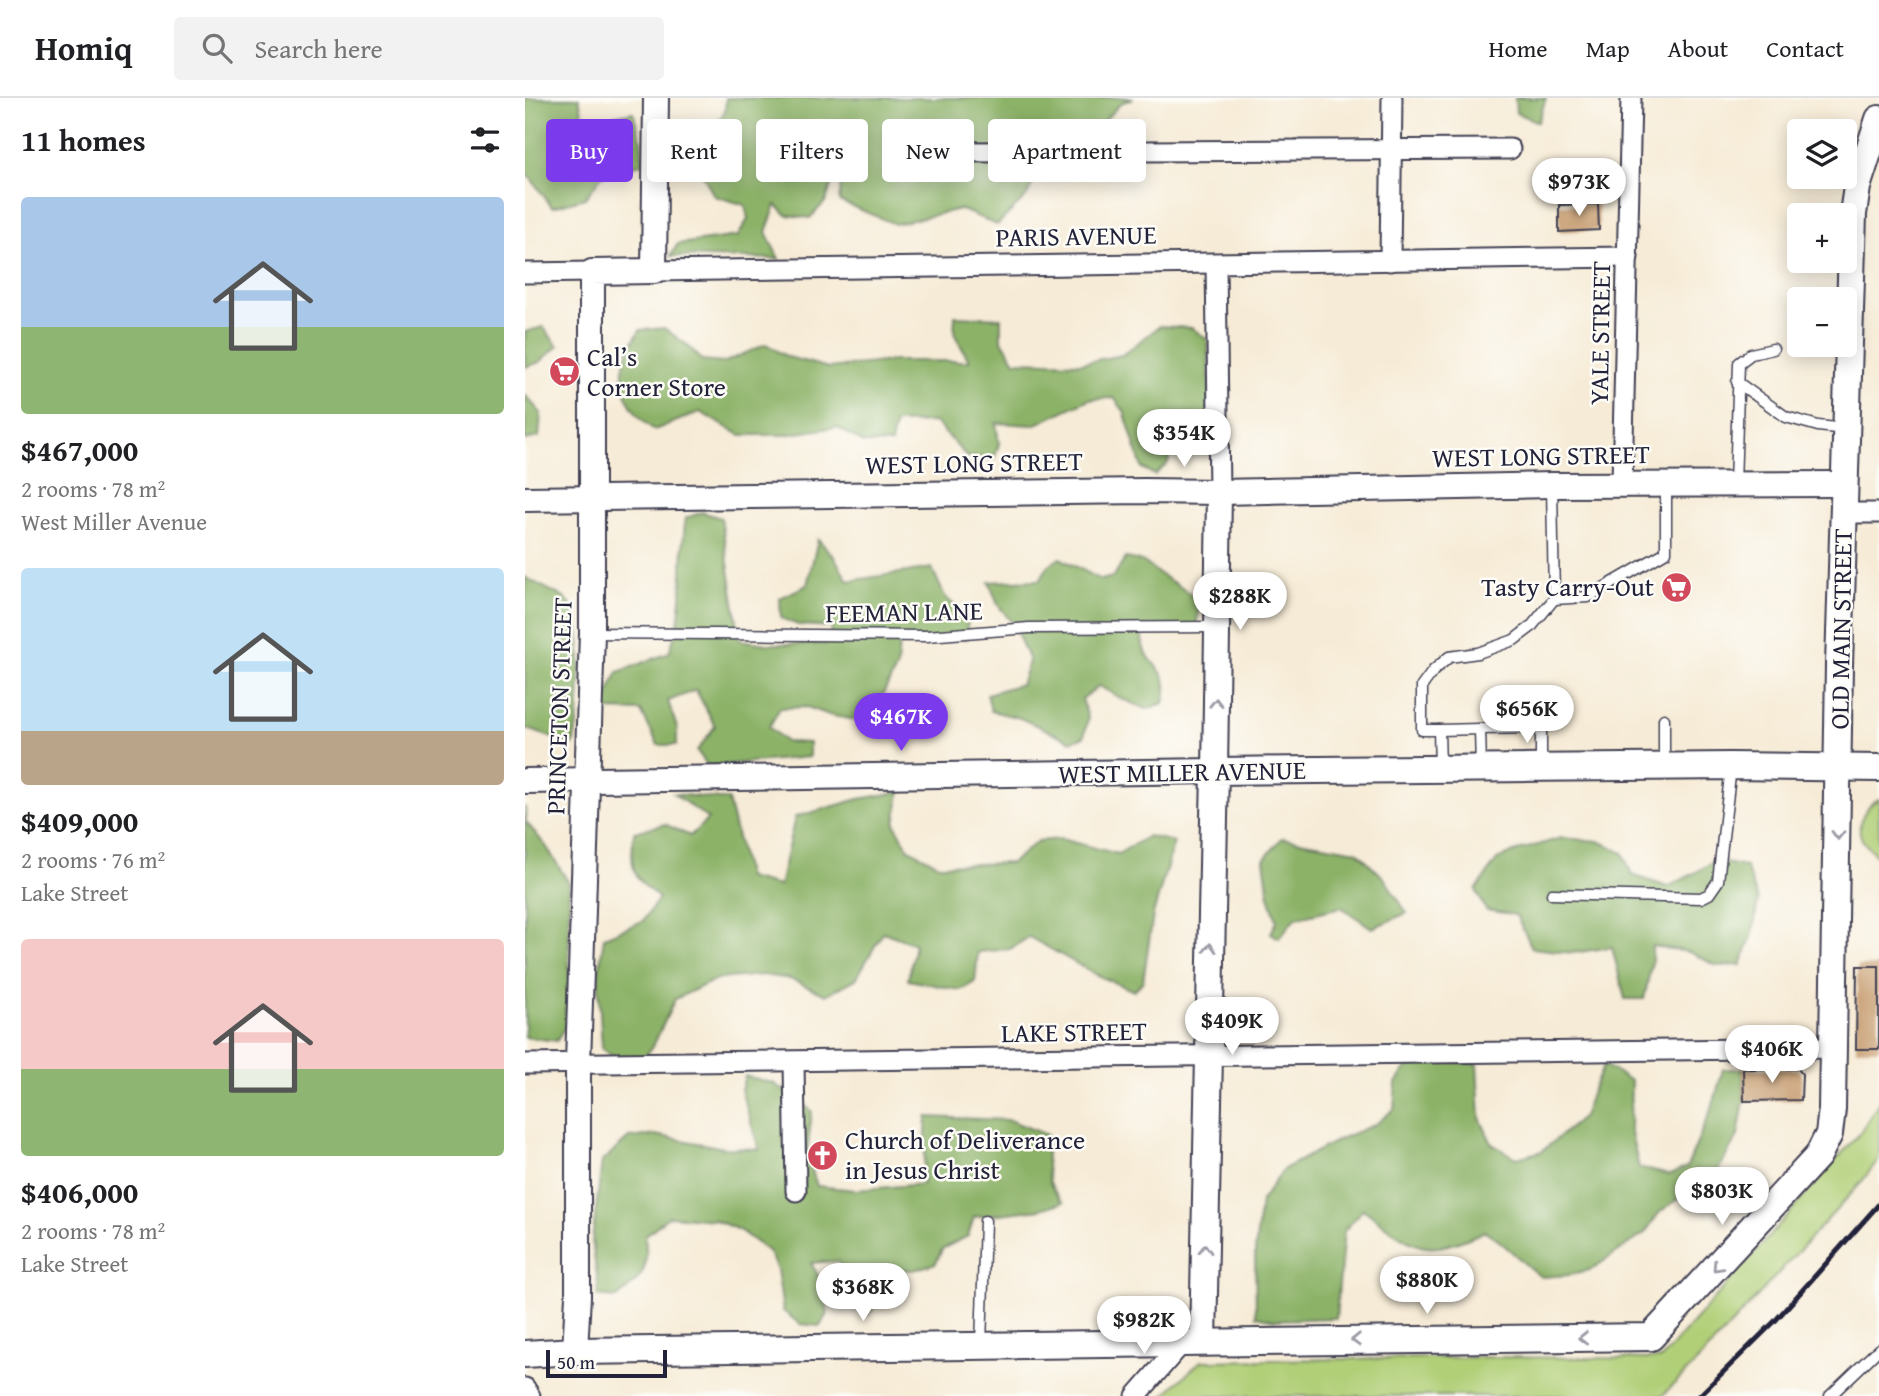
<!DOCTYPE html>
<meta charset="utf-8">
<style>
:root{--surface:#fff;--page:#f2f2f2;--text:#202124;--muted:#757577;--line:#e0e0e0;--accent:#7c3aed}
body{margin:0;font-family:"Gentium Book Plus",serif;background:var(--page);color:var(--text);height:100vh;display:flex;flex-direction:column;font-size:26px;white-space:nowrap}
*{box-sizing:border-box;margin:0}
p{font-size:23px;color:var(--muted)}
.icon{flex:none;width:38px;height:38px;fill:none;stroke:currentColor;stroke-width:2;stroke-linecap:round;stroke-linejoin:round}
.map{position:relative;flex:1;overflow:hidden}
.drawer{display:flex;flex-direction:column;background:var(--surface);width:525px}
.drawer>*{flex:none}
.guide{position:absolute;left:21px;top:21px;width:665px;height:63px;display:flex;gap:14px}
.fabs{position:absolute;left:1262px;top:21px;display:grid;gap:14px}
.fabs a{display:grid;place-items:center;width:70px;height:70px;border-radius:7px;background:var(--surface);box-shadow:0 4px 18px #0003;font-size:35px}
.scale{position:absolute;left:21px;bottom:18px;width:121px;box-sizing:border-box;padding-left:7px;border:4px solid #22223b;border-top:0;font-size:19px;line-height:24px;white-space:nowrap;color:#22223b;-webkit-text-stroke:5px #fdfcf7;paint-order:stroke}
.price{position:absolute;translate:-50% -60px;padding:0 16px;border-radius:24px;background:#fff;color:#222;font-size:23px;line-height:46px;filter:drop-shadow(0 2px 4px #0008)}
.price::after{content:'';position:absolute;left:50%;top:42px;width:21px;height:16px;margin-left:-10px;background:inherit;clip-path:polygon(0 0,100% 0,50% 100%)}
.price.active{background:var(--accent);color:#fff}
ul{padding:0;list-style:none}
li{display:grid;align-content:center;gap:14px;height:371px;padding:0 21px}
li span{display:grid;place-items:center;height:217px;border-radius:7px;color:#555}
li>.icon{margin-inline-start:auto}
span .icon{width:126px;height:126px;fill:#fffc;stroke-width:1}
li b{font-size:30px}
h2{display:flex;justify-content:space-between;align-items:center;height:84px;padding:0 21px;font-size:30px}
.chip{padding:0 24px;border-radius:7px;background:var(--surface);box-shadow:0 4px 18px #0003;font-size:24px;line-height:63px}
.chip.active{background:var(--accent);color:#fff}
header{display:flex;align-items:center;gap:42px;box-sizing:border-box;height:98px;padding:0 35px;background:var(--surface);border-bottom:2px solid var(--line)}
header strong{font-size:33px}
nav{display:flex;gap:38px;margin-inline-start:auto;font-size:24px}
.search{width:490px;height:63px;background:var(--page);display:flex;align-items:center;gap:18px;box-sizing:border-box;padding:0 24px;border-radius:7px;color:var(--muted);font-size:26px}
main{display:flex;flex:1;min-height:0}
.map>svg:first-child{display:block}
.green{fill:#b0cf77;stroke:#697859;stroke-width:2}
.forest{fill:#8cb268;stroke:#576a52;stroke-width:2}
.building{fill:#c89f73}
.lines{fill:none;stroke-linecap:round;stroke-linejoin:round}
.service-casing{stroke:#424052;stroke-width:13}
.minor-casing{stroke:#424052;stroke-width:23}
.tertiary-casing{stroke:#424052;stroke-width:28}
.secondary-casing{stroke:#424052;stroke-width:30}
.service{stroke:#fff;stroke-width:10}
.minor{stroke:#fff;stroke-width:19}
.tertiary{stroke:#fff;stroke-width:24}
.secondary{stroke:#fff;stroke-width:26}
.rail{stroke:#22223b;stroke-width:5}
.oneway{stroke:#9c9ca7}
.labels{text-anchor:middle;stroke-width:5;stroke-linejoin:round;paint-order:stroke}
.street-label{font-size:26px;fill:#22223b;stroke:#fdfcf7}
.poi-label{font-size:26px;fill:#22223b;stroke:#fdfcf7;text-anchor:start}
</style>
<header>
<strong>Homiq</strong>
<div class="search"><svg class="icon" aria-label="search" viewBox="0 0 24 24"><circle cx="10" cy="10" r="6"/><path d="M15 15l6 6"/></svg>Search here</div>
<nav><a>Home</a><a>Map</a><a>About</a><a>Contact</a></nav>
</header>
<main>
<section class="drawer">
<h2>11 homes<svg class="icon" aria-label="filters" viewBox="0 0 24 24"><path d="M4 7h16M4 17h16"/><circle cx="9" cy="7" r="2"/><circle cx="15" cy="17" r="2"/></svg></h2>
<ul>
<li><span style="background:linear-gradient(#a9c7e8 60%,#8fb573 0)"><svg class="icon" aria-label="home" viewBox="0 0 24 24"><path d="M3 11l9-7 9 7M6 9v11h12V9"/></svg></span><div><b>$467,000</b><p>2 rooms · 78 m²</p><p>West Miller Avenue</p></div></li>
<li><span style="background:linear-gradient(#bfe0f5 75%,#b9a48a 0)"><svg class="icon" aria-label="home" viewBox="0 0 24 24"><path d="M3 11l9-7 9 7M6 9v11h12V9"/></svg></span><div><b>$409,000</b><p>2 rooms · 76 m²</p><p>Lake Street</p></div></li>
<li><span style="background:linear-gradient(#f6c9c9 60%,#8fb573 0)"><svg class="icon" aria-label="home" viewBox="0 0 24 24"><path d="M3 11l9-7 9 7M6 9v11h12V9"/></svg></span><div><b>$406,000</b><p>2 rooms · 78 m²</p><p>Lake Street</p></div></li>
</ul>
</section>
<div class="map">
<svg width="1354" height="1298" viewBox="0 0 1354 1298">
<rect width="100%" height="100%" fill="#fdfcf7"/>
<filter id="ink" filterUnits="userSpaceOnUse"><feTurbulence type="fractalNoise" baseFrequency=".0143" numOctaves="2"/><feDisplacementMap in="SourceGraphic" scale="14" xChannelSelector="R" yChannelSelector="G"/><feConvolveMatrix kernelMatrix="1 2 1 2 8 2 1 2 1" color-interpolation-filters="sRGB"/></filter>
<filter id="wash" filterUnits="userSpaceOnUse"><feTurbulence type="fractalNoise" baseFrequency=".00686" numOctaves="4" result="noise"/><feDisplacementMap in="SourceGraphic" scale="28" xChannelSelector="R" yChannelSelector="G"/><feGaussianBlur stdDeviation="1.57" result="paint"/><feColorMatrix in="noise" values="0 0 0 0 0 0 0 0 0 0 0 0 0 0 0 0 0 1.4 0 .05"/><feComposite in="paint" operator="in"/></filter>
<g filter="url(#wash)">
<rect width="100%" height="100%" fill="#f6ebd6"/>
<g class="green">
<path d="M1354,701V760C1349,754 1338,746 1336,739C1331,724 1341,707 1354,701Z"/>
<path d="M1354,1004V1061L1334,1087L1174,1262L1137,1298H638L676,1263L977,1259L1136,1261L1334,1036Z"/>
</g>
<g class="forest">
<path d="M0,0H54L59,24L108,14L116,41L118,65L77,78L60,100L27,109L4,78L0,79Z"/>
<path d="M201,0H609L596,5L575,27L564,45L516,67L502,98L472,127L435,111L370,126L314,103L316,87L308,82L301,103L285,120L262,117L251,107L241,134L254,161L145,158L153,146L213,138L223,121L220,107L189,98L173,68L181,41L200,13Z"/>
<path d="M990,0H1021L1013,24L991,15Z"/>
<path d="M430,218L476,220V241L490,263L555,265L597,257L635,228L667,230L683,242L685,312L672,328L655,327L647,344L643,365L630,377L617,370L599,313L589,300L564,301L509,327L471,325L474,346L469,361L442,359L410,324L370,325L366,346L338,345L312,329L259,337H215L175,314L129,332C91,302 89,271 115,232L139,230L162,247L178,263L198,265L241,246L263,259L304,270L366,263H444L429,235Z"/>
<path d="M18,229L33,248L15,264L0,269V234Z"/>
<path d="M0,297L16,315L14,339L0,342Z"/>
<path d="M177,414L196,420L215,542L242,546H301L307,529L273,527L256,520L255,500L282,487L293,441L310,460L323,483L407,470L420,499L443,519L441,541H397L374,546L372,569L355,602L339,623L307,618L282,609L255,610L244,629L261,644L284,645V659L183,668L172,653L190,628L171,592L143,603L152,630V647H133L116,613L79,612L81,600L93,574L144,555C147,543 153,531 154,518C159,486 155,453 161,420Z"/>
<path d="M535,460L576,482L588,479L601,460C628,464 620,468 639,479C660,492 682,500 670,529L616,530C617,537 617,547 620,553C632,575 647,574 639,605L621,611L597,601L574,588L557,601L563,620L559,639L546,643L495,620L466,613L462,596L496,586L504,563L489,527L473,507L464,484L515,482L523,468Z"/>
<path d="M0,479C9,485 38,497 43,503C61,524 56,620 48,647L0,630Z"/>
<path d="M375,694L370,726L384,751L414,767L486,765L513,743L536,741L593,756L623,738L649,744L628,817L618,883L609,893L572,877L504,839L485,851L453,854L450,884L435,892L383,882L390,846L358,834L331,881L301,897L265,881L238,877L192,881L150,901L130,944L116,965L87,958L77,950L73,879L79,839L118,823L134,800C105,777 105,770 109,734L140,726L165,738L183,721L149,696L203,702L222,780L254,788L270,719L334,701Z"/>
<path d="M0,708L1,724L21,748L44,785V921L32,943L0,939Z"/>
<path d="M757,740L832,753L859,780L882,815L847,830L816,809L770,820L754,840L746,835L752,823L744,798L739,761Z"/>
<path d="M1036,740L1074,743L1098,755L1107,777L1143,789L1168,776L1189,763L1221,769L1233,802L1228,835L1216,867L1192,868L1164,854L1127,848V864L1119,901H1100L1087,849L1048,855L1007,850L991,817L961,812L951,792L972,762L989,754Z"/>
<path d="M917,963L952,966L955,1020L967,1046L992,1060L1017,1053L1058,1019L1067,993L1079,967L1106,983L1105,1031L1114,1070L1145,1077L1162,1069L1188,1007L1198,971H1218L1219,1003L1213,1038L1193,1072L1135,1114L1119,1136L1067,1171L1044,1177L1016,1179C996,1164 980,1145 960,1133C945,1140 917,1152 900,1149C878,1145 856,1124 838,1111L819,1133L811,1220L750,1222L731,1218L730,1152L736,1103L759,1071L813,1042L851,1026L869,1011L871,985L883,967Z"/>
<path d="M220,978L248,985L287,1013L282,1057L292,1088L331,1092L398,1086L402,1019L484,1022L522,1037C522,1063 518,1085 538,1104L516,1111L449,1119L443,1138L417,1151L411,1165L389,1172L367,1171L347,1181L354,1205L342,1217L326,1204L324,1185L313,1163L286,1165L298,1186L303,1216L295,1228L275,1226L258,1213L252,1171L243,1153L214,1132L190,1122L144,1118L120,1138C124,1173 119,1178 92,1200L72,1198L73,1186L67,1143L77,1063L104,1040L130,1037L199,1050L234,1051L216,992Z"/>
</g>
<g id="blocks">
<g class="building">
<path d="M1073,106L1074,132L1034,134V107Z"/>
<path d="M1332,868H1354V951H1331Z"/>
<path d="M1218,971H1273L1277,976L1276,1002L1219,1003Z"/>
</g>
</g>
</g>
<g filter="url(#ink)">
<use href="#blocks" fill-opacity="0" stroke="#424052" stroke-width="2"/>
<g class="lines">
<defs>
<g id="service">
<path d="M1294,249H1322"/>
<path d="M1212,284L1261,319L1293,328L1320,331"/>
<path d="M1210,386L1214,265L1226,256L1248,251"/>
<path d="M1029,501L1063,499L1141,454V387"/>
<path d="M67,535L402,538L504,530L692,529"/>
<path d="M1139,621V669"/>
<path d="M955,631L1016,630V670"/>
<path d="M914,632L955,631L956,670"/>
<path d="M915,669L914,632H897V588L908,573L924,559L953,555L989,542L1006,529L1029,501L1027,387"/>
<path d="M1027,796L1176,800L1184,796L1193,783L1206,669"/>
<path d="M456,1247L460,1123"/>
<path d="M1305,1298L1354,1251"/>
</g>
<g id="minor">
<path d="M435,54L985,51"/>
<path d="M865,163L867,0"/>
<path d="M691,166L694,394"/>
<path d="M129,173L1103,159"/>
<path d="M0,175L67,174"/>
<path d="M1097,386L1106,0"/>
<path d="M1318,415H1354"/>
<path d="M269,964L271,1093"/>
<path d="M0,966L1308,950"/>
<path d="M0,1290L5,1298"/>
<path d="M611,1298L658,1244"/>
</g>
<g id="tertiary">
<path d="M0,401L619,393L694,394L1027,387L1319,386"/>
<path d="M0,683L690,673L694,394"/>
<path d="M50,1253L53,1198V965L67,535V174L129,173L131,0"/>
</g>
<g id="secondary">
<path d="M678,1243L690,673L1206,668L1354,670"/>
<path d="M0,1256L50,1253L1126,1239L1293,1058L1304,1036L1307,1011L1314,567L1328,116L1332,89L1354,21"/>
</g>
</defs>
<use href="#service" class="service-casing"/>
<use href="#minor" class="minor-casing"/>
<use href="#tertiary" class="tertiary-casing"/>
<use href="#secondary" class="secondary-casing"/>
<use href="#service" class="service"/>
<use href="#minor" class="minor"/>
<use href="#tertiary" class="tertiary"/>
<use href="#secondary" class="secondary"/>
<path class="rail" d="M1174,1298L1250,1223L1354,1106"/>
</g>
<defs><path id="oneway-chevron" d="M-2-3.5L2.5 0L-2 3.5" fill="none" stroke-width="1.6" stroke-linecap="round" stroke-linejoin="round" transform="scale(1.75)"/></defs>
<g class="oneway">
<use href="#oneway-chevron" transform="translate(691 605) rotate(-89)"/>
<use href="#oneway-chevron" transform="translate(1313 737) rotate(91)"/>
<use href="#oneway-chevron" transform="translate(685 850) rotate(-88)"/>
<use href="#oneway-chevron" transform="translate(680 1151) rotate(-89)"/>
<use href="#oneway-chevron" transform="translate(1192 1169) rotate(133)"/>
<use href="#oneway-chevron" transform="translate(1058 1240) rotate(179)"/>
<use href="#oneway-chevron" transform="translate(831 1242) rotate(179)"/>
</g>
</g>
<defs>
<symbol id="supermarket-disc" viewBox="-11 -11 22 22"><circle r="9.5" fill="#d1495b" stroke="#fdfcf7"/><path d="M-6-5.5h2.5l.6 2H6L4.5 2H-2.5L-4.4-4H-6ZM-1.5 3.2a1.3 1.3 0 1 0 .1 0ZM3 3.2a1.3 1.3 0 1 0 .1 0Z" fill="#fff"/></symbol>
<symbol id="church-disc" viewBox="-11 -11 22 22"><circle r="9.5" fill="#d1495b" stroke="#fdfcf7"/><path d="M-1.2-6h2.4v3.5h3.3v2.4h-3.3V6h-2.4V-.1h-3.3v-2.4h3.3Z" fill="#fff"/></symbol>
</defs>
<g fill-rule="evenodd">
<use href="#supermarket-disc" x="22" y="256" width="35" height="35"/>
<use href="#supermarket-disc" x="1134" y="472" width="35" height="35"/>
<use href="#church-disc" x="280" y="1040" width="35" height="35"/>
</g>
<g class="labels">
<g class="street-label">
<text transform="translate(551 138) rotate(-1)" y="9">PARIS AVENUE</text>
<text transform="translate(1075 235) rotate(-89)" y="9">YALE STREET</text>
<text transform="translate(1016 358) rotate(-1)" y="9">WEST LONG STREET</text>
<text transform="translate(449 365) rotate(-1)" y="9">WEST LONG STREET</text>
<text transform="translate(379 514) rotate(-1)" y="9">FEEMAN LANE</text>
<text transform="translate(1316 531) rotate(-89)" y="9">OLD MAIN STREET</text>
<text transform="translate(34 608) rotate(-88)" y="9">PRINCETON STREET</text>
<text transform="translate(657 674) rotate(-1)" y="9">WEST MILLER AVENUE</text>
<text transform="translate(549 934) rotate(-1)" y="9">LAKE STREET</text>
</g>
<g class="poi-label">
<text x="62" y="268">Cal’s<tspan x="62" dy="30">Corner Store</tspan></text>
<text x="1129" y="498" text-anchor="end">Tasty Carry-Out</text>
<text x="320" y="1051">Church of Deliverance<tspan x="320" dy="30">in Jesus Christ</tspan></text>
</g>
</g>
</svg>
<div class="fabs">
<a><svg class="icon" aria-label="layers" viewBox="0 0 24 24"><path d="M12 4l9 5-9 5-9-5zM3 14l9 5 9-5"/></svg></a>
<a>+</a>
<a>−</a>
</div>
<div class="scale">50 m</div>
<b class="price" style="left:1054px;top:120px">$973K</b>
<b class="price" style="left:659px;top:371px">$354K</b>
<b class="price" style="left:715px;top:534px">$288K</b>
<b class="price" style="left:1002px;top:647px">$656K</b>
<b class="price active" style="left:376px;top:655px">$467K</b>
<b class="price" style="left:707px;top:959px">$409K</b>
<b class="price" style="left:1247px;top:987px">$406K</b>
<b class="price" style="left:1197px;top:1129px">$803K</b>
<b class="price" style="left:902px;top:1218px">$880K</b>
<b class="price" style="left:338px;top:1225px">$368K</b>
<b class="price" style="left:619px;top:1258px">$982K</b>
<div class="guide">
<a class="chip active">Buy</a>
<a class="chip">Rent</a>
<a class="chip">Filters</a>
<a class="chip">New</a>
<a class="chip">Apartment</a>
</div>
</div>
</main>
